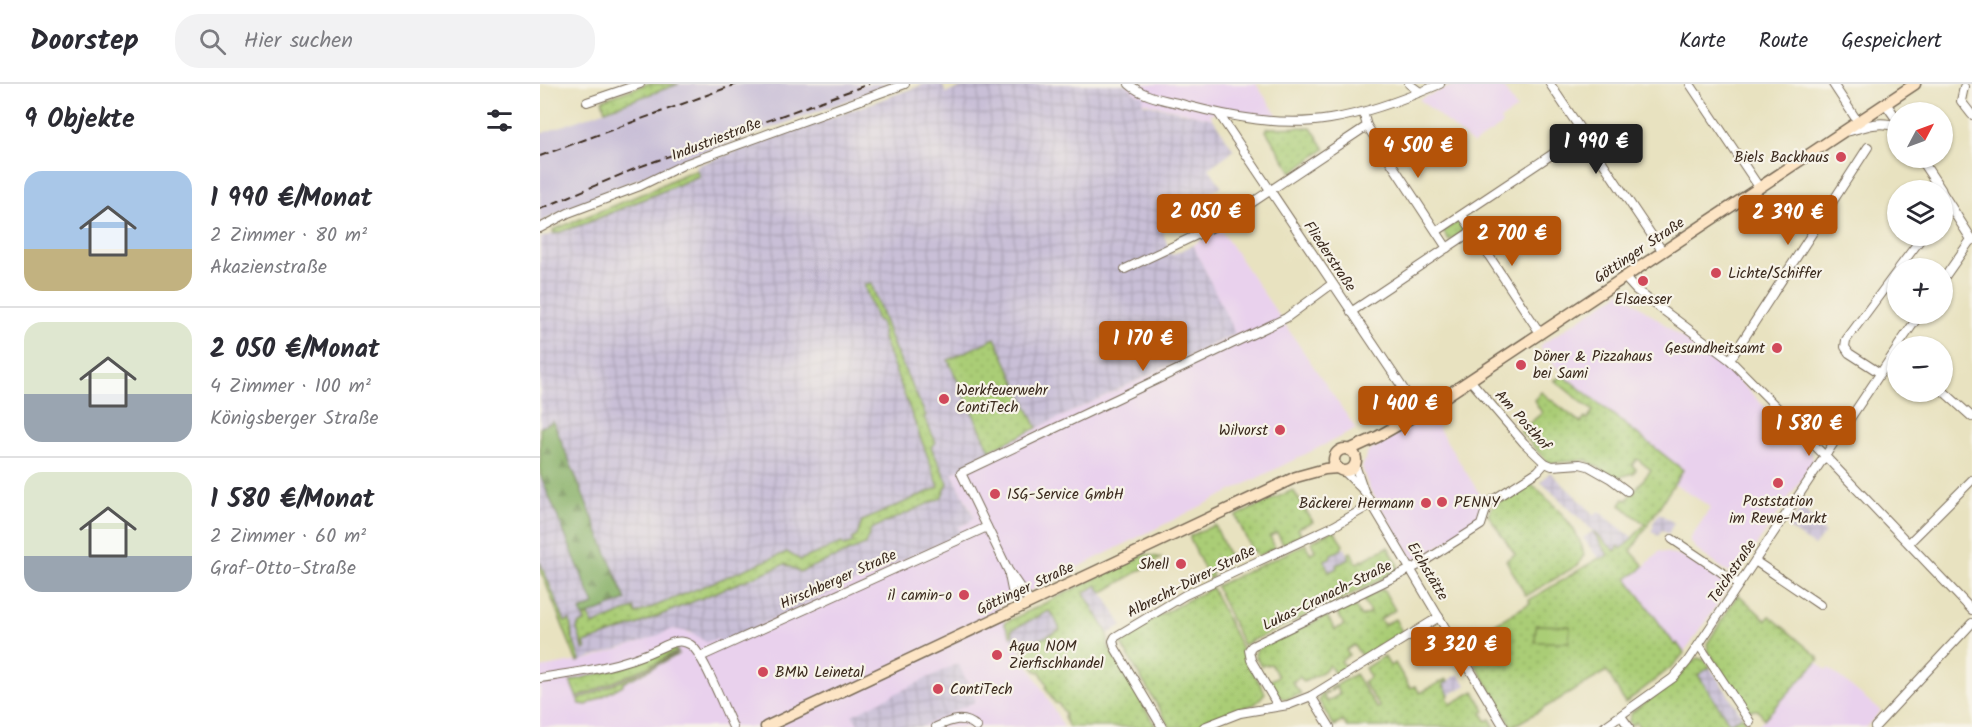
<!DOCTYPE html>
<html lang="de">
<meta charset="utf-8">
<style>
:root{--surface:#fff;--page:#f2f2f3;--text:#2b2b33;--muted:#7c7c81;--line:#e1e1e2;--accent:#b45309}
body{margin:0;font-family:Kalam,sans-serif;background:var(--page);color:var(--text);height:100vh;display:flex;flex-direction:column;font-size:22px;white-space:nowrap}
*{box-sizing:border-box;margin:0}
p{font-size:20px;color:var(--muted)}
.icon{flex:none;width:33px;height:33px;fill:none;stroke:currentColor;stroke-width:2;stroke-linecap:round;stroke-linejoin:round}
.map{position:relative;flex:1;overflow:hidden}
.panel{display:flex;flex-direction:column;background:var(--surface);width:540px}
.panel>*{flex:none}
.needle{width:39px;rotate:49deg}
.buttons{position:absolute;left:1347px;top:18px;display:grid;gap:12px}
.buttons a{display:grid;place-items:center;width:66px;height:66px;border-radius:50%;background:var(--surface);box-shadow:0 2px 4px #0004;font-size:30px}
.price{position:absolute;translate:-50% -51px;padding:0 14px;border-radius:6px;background:var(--accent);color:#fff;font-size:20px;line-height:39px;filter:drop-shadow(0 2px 3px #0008)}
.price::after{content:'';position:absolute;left:50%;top:36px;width:18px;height:14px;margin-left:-9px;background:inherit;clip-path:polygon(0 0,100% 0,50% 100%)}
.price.active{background:#222;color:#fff}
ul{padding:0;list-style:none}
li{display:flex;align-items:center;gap:18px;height:150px;padding:0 24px}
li+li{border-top:2px solid var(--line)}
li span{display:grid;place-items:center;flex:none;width:168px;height:120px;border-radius:18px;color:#555}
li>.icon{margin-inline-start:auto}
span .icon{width:72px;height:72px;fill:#fffc;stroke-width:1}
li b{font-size:26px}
h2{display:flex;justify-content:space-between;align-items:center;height:72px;padding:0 24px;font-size:26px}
header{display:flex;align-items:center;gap:36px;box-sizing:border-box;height:84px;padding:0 30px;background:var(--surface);border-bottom:2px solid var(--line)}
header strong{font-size:28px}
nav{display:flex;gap:33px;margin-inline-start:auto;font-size:21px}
.search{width:420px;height:54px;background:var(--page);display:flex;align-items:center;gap:15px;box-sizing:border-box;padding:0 21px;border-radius:24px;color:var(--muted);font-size:22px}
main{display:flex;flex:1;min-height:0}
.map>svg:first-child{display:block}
.built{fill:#e9d1ed}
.industrial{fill:url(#industrial-grid)}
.railway{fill:#c9bfd7}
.grass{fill:url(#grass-dots);stroke:#727c4a;stroke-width:1.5}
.forest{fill:url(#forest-firs);stroke:#616d42;stroke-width:1.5}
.garden{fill:#aacd76;stroke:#727c4a;stroke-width:1.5}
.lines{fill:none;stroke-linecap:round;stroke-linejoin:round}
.minor-casing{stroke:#786a57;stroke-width:10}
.tertiary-casing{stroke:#786a57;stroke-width:11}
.secondary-casing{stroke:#786a57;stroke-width:13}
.minor{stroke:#fff;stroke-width:8}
.tertiary{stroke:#fff;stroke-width:9}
.secondary{stroke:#fde5c5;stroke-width:10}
.rail{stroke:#3b2a1e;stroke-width:2;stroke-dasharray:9 4.5;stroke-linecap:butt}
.poi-dot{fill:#d1495b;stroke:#f7f3e8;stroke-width:2}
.labels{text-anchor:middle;stroke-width:4.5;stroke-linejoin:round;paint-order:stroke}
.street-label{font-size:15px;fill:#3b2a1e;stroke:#f7f3e8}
.poi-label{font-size:15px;fill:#3b2a1e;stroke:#f7f3e8;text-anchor:start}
</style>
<header>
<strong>Doorstep</strong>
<div class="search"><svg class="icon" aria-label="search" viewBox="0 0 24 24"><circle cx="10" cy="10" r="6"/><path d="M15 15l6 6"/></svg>Hier suchen</div>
<nav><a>Karte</a><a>Route</a><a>Gespeichert</a></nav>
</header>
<main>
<section class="panel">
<h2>9 Objekte<svg class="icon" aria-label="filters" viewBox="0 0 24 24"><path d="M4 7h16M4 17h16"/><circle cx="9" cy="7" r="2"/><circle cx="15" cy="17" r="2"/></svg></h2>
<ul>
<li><span style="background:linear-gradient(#a9c7e8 65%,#c2b280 0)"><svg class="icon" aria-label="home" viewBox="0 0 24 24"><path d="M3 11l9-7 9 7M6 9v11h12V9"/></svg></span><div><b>1 990 €/Monat</b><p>2 Zimmer · 80 m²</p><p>Akazienstraße</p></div></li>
<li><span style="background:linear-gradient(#dfe7d0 60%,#9aa5b1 0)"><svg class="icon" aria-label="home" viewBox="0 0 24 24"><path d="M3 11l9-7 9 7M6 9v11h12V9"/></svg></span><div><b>2 050 €/Monat</b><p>4 Zimmer · 100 m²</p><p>Königsberger Straße</p></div></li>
<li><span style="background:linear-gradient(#dfe7d0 70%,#9aa5b1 0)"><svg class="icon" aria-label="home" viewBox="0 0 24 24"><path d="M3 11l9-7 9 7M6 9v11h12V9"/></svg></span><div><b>1 580 €/Monat</b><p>2 Zimmer · 60 m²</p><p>Graf-Otto-Straße</p></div></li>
</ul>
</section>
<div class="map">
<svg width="1432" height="643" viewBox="0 0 1432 643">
<defs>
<pattern id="industrial-grid" width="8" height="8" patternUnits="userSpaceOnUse" patternTransform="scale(1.5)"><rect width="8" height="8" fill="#c9bfd7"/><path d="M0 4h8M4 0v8" fill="none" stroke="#aea4b8"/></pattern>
<pattern id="grass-dots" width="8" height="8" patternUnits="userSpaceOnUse" patternTransform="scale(1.5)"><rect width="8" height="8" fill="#aacd76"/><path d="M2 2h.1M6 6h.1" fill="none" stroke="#93b066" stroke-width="1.8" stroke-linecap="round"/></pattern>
<pattern id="forest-firs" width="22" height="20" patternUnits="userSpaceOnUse" patternTransform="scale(1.5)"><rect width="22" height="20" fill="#87b067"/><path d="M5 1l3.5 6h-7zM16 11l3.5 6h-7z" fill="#708f54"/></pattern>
</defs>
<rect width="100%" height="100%" fill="#f7f3e8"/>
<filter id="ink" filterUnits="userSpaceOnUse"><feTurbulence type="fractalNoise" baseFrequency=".0167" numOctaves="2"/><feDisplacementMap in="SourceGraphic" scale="12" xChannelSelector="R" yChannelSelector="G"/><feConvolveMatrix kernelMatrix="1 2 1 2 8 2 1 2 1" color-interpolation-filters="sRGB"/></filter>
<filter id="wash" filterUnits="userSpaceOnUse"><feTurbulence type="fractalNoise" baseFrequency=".008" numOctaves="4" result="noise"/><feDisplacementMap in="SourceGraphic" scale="24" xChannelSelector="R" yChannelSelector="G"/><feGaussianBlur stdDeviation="1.35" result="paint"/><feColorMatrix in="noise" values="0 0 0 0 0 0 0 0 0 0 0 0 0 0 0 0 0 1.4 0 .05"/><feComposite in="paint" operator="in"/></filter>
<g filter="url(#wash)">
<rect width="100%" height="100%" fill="#e8e2c0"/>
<g class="built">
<path d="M585,0H716L738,32L670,29L673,35L602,18L603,12L595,9Z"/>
<path d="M917,0H961L977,25L960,36L962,41L933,60L879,15Z"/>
<path d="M680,145L816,345L456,524L524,643H0V584L49,575L104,557L132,545L143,546L157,552L177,555L179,560L421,449L418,443L429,438L434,432L412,389L452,369L450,366L695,251L653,161Z"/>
<path d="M1081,208L1195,293L1272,370L1273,378L1195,493L1158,467L1151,458L1150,455L1171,423L1134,400L1143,386L1024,292L999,262Z"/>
<path d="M889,329L944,417L936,440L874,477L829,404L822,383L828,368Z"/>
<path d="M1120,467L1144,473L1181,497L1183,494L1191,500L1144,569L1137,560L1135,561L1086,494L1098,488Z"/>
<path d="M1277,578L1286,586L1289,584L1341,627L1326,643H1217Z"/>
</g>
<g class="industrial">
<path d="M385,0H402L406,9L432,0H585L595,9L604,12L602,19L673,35L694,66L669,84L682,103L618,134L631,171L653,161L695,250L497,344L455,254L408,276L452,369L412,389L434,433L429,438L418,443L421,449L179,560L177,555L166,558L150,548L133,545L104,557L37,578L0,485V154L47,139L159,92L155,82Z"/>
<path d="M1010,388L1055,431L1058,427L1092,453L1085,462L1081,466L1080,463L1075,467L1056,449L1069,471L1061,475L1055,470L1043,454L1053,447L1001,398Z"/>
<path d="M1262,423L1285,449L1274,462L1248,444Z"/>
<path d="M1119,429L1134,439L1128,450L1122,446L1118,452L1111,447L1114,442L1112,441Z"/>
<path d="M805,464L810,475L797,481L798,484L789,488L783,476L790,474L791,470Z"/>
<path d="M558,501L582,541L568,550L543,509Z"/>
<path d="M510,527L520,545L479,565L471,552L473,551L470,546Z"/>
<path d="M418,579L436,617L381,643H320L312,631Z"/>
<path d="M1170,583L1202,632L1190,641L1157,591Z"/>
<path d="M919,590L926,601L909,611L903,600Z"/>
</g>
<path class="railway" d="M139,0H354L143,76L26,125L0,139V50Z"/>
<g class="grass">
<path d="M107,0H139L65,26L62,16Z"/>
<path d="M771,43L785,65L752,88L726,47L727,44Z"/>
<path d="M157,86L159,92L47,139L14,150L13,146L107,108L142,91Z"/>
<path d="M920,136L926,146L909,157L903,147Z"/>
<path d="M331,199L353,261L386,332L384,333L396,358L391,363L408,399L401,414L331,445L325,461L260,488L245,480L96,541L44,559L46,565L44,566L37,545L38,541L45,538L43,533L48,531L53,541L94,524L96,530L247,468L260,476L302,459L304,462L313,459L312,455L317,452L322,437L399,403L343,254V247L339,236L337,237L324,201Z"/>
<path d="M455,254L497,344L450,366L408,276Z"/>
<path d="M1024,292L1143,386L1091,467L1104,482L1098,488L1087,494L1135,561L1137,559L1144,569L1134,581L1085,619L1067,587L972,643L923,559L990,519L989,516L1059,474L1061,475L1068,471L1053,447L1075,467L1079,462L1081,465L1085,462L1105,440L1080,421L1084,415L1087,416L1111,386L1097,375L1092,381L1096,385L1094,389L1076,394L1046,376L1010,379L1002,372L980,347L1002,329L994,316L1001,308L1041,339L1045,334L1047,335L1053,327L1014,296Z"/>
<path d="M987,400L994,402C1013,420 1040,444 1044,471L1038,481L986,512L966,476L975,470L948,431L952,423Z"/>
<path d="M753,406L773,438L758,444L761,451L743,460L737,449L730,452L735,464L717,472L714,466L712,467L696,432Z"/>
<path d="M675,441L691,477L671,488L673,493L669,495L650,455V452Z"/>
<path d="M794,446L803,461L801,466L791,470L790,474L784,476L789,488L797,484L796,481L810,475L808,470L811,468L817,479L848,463L858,480L856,486L837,498L703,561L676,502L766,460L770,469L775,467L771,458Z"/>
<path d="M605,470L621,474L562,509L557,501L544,509L568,550V562L615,641L611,643H529L524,634L525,630L519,620L515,619L506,604L507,600L500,588L496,587L482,563L520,546L514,532L509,527L471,546L473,551L471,552L464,539Z"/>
<path d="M0,478L25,538L30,536L32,552L40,577L37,578L0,485Z"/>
<path d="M672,504L710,582L725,609L715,620L673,634L654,643H630L581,560L583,552L646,517Z"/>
<path d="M843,505L855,526L840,535L844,541L855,535L862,548L822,573L814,561L806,566L809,571L801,577L805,583L795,590L789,581L784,587L764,598L760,593L752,598L761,610L747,615L739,613L730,597L738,592L731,580L721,582L715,571L717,565L787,532L795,546L804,541L797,528L814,520L821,533L830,529L823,515Z"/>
<path d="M1198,510L1226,536L1230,532L1278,573L1277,574L1279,576L1224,635L1218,626H1207L1169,568L1167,560Z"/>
<path d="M135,564L138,568L129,571L119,578L37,614L30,597L84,583Z"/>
<path d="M139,570L83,599V601L47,621L40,620L38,616L119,580L129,573Z"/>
<path d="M844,572L850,582L855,579L870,604L875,602L880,609L906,595L908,597L903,600L909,611L907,613L911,620L934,607L945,627L942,629L946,637L950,635L955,643H807L803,637L794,642L779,617L781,610L787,607L788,608L783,611L787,618L800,610L796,603L791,607L790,605L815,590L837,624L840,623L823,598L830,593L825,584Z"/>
<path d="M1158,574L1164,576L1170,583L1158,591L1190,640L1202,632L1209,643H1099L1096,638L1091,642L1089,636L1092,628C1106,618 1121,608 1134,597C1143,590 1148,579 1158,574Z"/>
</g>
<path class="forest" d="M13,337L86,516L43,533L40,527L54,521L0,390V344Z"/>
<path class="garden" d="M996,541L1030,542L1029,558H995Z"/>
</g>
<g filter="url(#ink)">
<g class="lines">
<defs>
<g id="minor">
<path d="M589,0C603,13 626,16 645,21C691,33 742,43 790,35C828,29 865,15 900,0"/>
<path d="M869,0L880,8"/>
<path d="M1010,0L1123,168"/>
<path d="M1150,0L1219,103"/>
<path d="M1293,0L1318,38"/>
<path d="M1424,3L1421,17L1432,31"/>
<path d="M47,18L100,0"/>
<path d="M679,30L879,328"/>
<path d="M827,42L907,164"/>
<path d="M922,131L1000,249"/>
<path d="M0,144L28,129L100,102L145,80L365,0"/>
<path d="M897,147L1044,49"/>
<path d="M1359,184L1383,152"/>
<path d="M585,185L680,140L827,42L823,28"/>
<path d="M1085,194L1096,206L1190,276L1285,372L1432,526"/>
<path d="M1402,197L1432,154"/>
<path d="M811,228L932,147"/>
<path d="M1358,262L1380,230"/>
<path d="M1190,276L1328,63"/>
<path d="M1340,289L1309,269L1305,263L1306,256L1358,186"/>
<path d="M930,296L984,359L1005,379L1012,382L1040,380L1048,382L1071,395L1087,407"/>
<path d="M1402,306L1432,333"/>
<path d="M815,381L824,407L964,643"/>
<path d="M804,387L822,405"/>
<path d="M1132,455L1199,500"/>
<path d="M1369,459L1432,396"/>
<path d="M1215,477L1280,521"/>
<path d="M469,491L472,506L480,522"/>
<path d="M490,518L468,486L421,389L746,234L792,200"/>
<path d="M1159,561L1210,638"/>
<path d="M160,573L447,443"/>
<path d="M0,594C42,588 82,582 120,564C130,559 140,554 151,561C163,569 185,627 193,643"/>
<path d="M771,612L790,643"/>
<path d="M738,622L711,576L709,566L712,562L877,482L941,441L948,419L998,387L1005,379"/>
<path d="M1081,632L1089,643"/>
<path d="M396,643C411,636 424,631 437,643"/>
<path d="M622,643L575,564L573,557L575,553L645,511L794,442L832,420"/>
<path d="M664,643L700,629L748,621L771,612L899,533"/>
<path d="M1064,643L1133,594L1147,578L1358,263"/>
<path d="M1335,643L1432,539"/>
</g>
<g id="tertiary">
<path d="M1346,20L1358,37"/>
<path d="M1308,47C1325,42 1340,36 1358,43"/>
<path d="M1380,74L1401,106"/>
<path d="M1402,109L1432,156"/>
</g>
<g id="secondary">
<circle cx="805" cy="376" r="11"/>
<path d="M809,366L837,353L888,324L1375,0"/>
<path d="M226,643L756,393L785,385L798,384"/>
</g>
</defs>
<use href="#minor" class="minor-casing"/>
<use href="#tertiary" class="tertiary-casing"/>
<use href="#secondary" class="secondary-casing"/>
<use href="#minor" class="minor"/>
<use href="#tertiary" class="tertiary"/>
<use href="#secondary" class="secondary"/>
<g class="rail">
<path d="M0,72L197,0"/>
<path d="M0,125L99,83L329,0"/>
</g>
</g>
</g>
<g class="poi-dot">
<circle cx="1301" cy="73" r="6"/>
<circle cx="1176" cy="189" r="6"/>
<circle cx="1103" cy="197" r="6"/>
<circle cx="1237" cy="264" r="6"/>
<circle cx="981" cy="281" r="6"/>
<circle cx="404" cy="315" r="6"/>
<circle cx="740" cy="346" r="6"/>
<circle cx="1238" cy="399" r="6"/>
<circle cx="455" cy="410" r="6"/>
<circle cx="902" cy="418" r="6"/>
<circle cx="886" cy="419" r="6"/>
<circle cx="641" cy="480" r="6"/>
<circle cx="424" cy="511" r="6"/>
<circle cx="457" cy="571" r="6"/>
<circle cx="223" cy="588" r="6"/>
<circle cx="398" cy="605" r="6"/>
</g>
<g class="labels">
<g class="street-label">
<text transform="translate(176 55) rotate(-21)" y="5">Industriestraße</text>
<text transform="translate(1099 166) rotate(-34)" y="5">Göttinger Straße</text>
<text transform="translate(790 172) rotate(56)" y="5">Fliederstraße</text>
<text transform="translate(983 336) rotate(48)" y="5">Am Posthof</text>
<text transform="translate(888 487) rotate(59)" y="5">Eichstätte</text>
<text transform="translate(1192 487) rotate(-56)" y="5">Teichstraße</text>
<text transform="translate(298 495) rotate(-24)" y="5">Hirschberger Straße</text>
<text transform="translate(651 497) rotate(-27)" y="5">Albrecht-Dürer-Straße</text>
<text transform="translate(485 504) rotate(-25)" y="5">Göttinger Straße</text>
<text transform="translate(787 511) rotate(-26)" y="5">Lukas-Cranach-Straße</text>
</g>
<g class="poi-label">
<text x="1289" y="78" text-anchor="end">Biels Backhaus</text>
<text x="1188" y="194">Lichte/Schiffer</text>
<text x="1103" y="220" text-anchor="middle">Elsaesser</text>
<text x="1225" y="269" text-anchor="end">Gesundheitsamt</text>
<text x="993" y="277">Döner &amp; Pizzahaus<tspan x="993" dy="17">bei Sami</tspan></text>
<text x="416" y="311">Werkfeuerwehr<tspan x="416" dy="17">ContiTech</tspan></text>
<text x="728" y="351" text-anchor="end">Wilvorst</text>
<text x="467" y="415">ISG-Service GmbH</text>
<text x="1238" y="422" text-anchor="middle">Poststation<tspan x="1238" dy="17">im Rewe-Markt</tspan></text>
<text x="914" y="423">PENNY</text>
<text x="874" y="424" text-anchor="end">Bäckerei Hermann</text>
<text x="629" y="485" text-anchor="end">Shell</text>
<text x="412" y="516" text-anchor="end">il camin-o</text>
<text x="469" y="567">Aqua NOM<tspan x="469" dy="17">Zierfischhandel</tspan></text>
<text x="235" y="593">BMW Leinetal</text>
<text x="410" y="610">ContiTech</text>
</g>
</g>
</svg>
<div class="buttons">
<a><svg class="needle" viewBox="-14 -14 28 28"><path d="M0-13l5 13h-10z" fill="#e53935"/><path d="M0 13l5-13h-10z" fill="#7c7c81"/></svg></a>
<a><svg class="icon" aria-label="layers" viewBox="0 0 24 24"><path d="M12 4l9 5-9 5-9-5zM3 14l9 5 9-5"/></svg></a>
<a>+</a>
<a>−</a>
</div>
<b class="price active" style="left:1056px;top:91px">1 990 €</b>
<b class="price" style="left:878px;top:95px">4 500 €</b>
<b class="price" style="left:666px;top:161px">2 050 €</b>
<b class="price" style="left:1248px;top:162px">2 390 €</b>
<b class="price" style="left:972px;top:183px">2 700 €</b>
<b class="price" style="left:603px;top:288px">1 170 €</b>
<b class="price" style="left:865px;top:353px">1 400 €</b>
<b class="price" style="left:1269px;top:373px">1 580 €</b>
<b class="price" style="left:921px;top:594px">3 320 €</b>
</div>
</main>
